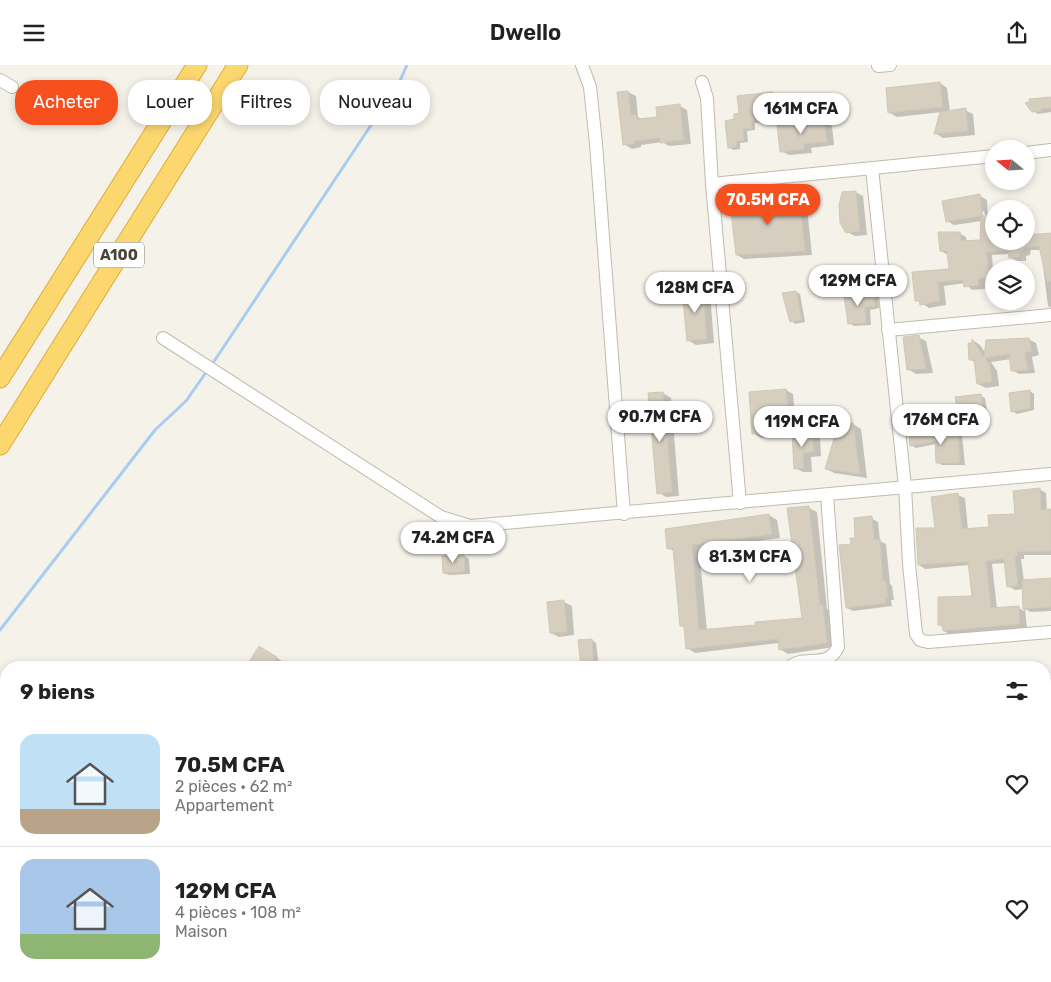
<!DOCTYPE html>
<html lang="fr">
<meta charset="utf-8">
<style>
:root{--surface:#fff;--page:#f2f2f2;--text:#222;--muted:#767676;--line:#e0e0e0;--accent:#f7501f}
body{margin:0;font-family:Rubik,sans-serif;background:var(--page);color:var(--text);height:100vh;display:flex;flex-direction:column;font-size:19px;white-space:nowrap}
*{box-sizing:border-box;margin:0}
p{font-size:16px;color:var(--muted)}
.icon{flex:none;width:28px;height:28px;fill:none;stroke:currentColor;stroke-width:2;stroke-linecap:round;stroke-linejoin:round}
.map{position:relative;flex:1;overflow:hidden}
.sheet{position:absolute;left:0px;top:596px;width:1051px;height:321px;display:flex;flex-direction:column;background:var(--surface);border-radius:20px 20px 0 0;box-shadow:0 2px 8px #0003}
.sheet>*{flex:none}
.guide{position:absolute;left:15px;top:15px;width:500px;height:45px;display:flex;gap:10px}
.needle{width:32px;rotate:288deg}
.controls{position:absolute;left:985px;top:75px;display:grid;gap:10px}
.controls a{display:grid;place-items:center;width:50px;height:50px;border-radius:50%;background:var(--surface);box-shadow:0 2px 8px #0003;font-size:25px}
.price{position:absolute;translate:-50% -42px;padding:0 11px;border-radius:18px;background:#fff;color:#222;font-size:16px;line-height:32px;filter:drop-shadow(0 1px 2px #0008)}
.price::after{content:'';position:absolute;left:50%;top:30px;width:15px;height:11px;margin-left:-8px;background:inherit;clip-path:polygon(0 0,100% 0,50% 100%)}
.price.selected{background:var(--accent);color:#fff}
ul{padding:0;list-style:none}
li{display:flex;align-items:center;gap:15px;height:125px;padding:0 20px}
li+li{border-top:1px solid var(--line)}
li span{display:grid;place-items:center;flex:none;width:140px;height:100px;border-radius:15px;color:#555}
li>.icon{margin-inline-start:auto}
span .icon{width:60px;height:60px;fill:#fffc;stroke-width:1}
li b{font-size:21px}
h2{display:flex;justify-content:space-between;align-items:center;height:60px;padding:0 20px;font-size:21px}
.pill{padding:0 18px;border-radius:20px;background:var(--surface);box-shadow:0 2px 8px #0003;font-size:18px;line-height:45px}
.pill.selected{background:var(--accent);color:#fff}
header{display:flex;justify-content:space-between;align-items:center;height:65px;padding:0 20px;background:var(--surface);font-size:22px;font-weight:600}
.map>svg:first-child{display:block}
.shadow{fill:#0003;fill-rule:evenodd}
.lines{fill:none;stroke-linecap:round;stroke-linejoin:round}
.stream{stroke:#a8cdf0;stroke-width:3}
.building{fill:#d6cfc0;stroke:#d1c8b3}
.minor-casing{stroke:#c0bbad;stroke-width:14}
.highway-casing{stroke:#dcae3d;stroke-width:21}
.minor{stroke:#fff;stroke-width:12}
.highway{stroke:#fcd76e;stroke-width:19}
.labels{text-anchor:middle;stroke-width:4.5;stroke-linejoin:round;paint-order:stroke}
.shield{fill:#fff;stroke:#807c74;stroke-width:1}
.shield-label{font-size:15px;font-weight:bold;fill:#494438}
</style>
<header><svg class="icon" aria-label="menu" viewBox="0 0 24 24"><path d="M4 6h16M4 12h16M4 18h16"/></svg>Dwello<svg class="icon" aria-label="share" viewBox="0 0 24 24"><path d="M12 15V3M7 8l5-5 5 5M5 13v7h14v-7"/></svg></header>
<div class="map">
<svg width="1051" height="917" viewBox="0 0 1051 917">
<rect width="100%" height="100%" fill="#f5f2ea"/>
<g class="shadow">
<path d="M940,18L947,23L950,47L965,45L973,49L975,70L943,73L935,68L942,47L897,52L890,48Z"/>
<path d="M628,27L636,31L638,52L642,55L659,53L680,41L687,45L691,79L669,81L662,77L641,80V82L632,84L624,79Z"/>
<path d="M772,29L776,31L778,56L755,58V65L747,66L748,77L740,78V84L733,85L729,82L735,56L740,49Z"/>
<path d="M1051,34V47L1038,49L1033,46Z"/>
<path d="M824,57L832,61L834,80L811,83L812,88L789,90L781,86Z"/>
<path d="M855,127L863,131L867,170L855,171L847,167Z"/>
<path d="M799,129L806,134L812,190L744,194L737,190L772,136Z"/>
<path d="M980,131L987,135L988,155L994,176H1026L1051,169V243L1048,241L1041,185H1031L1030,190L1026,191V196H1017L1010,192V189L992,190L994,216L985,218V224L972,225L965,218L944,221L946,240L929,243L917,235L950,205L948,190L941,186L959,168L966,172L967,177L982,176V156L954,160L947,156ZM984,146L986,154H983L982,147Z"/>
<path d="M702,224L710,228L714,278L696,280L688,275Z"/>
<path d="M796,227L800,229L805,257L795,259L791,256Z"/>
<path d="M873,229L878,232L879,243L870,245L871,260L854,261L849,258Z"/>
<path d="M918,272L926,276L933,308L916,309L908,304Z"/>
<path d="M1028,274L1036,278L1039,290L1032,292L1035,308L1019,309L1012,305L1011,294L991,297L997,306L999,321L986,323L978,319L976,298L970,294L974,276L980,280L986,289Z"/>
<path d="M786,325L793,329L797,370L812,369L820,373L821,391L811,392L812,407H803L795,403L793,370L761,373L753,368Z"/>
<path d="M1030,326L1034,329V345L1017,349L1012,346Z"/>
<path d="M663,328L671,333L679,431L666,432L659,428L649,330Z"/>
<path d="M981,331L985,333L987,346L964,349L959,346Z"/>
<path d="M853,359L861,364L867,413L834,408L827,404Z"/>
<path d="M958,368L962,370L965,400H942L937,397L936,379L916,383L911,380Z"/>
<path d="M1039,424L1046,428L1047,446H1051V490H1024V494H1021L1024,516L1051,514V546L1031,547L1025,544L1027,563L950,570L944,566V562L939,560L973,532L969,500L925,504L919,500L936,464L958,430L965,433L968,465L991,463L1017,450ZM1006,498L1008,521L1015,525L1023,524L1024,546L1019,543L997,544L992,499Z"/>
<path d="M809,443L817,447L827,544L831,546L834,582L788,589L780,584L779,578L695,588L687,583L685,563L681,560L674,486L668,483L769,450L777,455L780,473L699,484L707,566L803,554Z"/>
<path d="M871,453L878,457L880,476L886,479L890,519L892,521L894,535H891L892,541L853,546L847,543L852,480Z"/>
<path d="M464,491L469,494L470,509L449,510L444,508V492Z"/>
<path d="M564,537L572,541L574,570L559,572L551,568Z"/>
<path d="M592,575L596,578L599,602H582L579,577Z"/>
<path d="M260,583L284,597L281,602H248Z"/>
<path d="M1045,612H1051V643L1045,644Z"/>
<path d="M905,911H930V912L908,913Z"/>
</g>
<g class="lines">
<g class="stream">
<path d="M211,301L399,18L407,0"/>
<path d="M0,565L155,365L186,336L207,306"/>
</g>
</g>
<g class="building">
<path d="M940,17L943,42L888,48L886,23Z"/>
<path d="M628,26L631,50H636L637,54L657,52L656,42L680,39L684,75L660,78V73L634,76V79L623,80L617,27Z"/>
<path d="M772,27L774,54L751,56V64H743L744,76H736L737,82L728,83L725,56L734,54V49L739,48L737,31Z"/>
<path d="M1051,32V43L1041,44V46L1032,47L1025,38L1029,37V34Z"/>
<path d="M966,43L968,66L934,69L940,47Z"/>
<path d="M824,55L827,77L804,79V84L780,87L777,60Z"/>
<path d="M856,126L860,166L846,168L840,158L839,141L842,127Z"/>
<path d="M799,128L805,186L736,190L730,138L771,134V131Z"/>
<path d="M980,129L982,151H984L989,176H1026V170L1051,168V216L1047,217L1039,181L1024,183L1023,186L1019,187V192L1009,193L1008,185L986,187L990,212L978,214L979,220L964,222L963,215L938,217L940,236L920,240L919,236H915L912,207L949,204L947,186H940L938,167H960L961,176L980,175L981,151L946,157L942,136Z"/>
<path d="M703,222L707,274L687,276L682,224Z"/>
<path d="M796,226L802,255L790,257L782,228Z"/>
<path d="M874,227L875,241L865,242L866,258L848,259L844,231Z"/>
<path d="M919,270L926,304L907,305L903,272Z"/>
<path d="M1029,273L1032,286L1025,288L1028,305L1011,306L1009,289L985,293L990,300L992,317L977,319L974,295H969L968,278H972V274L984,292L986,275Z"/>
<path d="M786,324L790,366L752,369L749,327Z"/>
<path d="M1030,325V343L1011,347L1009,328Z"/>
<path d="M663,327L672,427L657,429L648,328Z"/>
<path d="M981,329L983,344L958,347L955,332Z"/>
<path d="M853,358L860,409L825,404L838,360Z"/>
<path d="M958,366L960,398H936L935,376L910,381L909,371Z"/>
<path d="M812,367L814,387L803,388L804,403L794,404L792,369Z"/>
<path d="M1040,423L1041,445L1051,444V486L1017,487L1018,490L1015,491L1018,521L1007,522L1004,494L986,496L991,543L1019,541L1020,559L943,566L942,560H938V532L972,531L968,497L918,500L916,463H935L931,432L958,428L962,464L989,462L988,450L1015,449L1013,426Z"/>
<path d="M809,441L820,540H823L827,578L779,585L778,574L686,584L684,561H680L673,483L667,484L665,464L769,449L772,469L692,480L699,565L755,560V557L802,553L787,443Z"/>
<path d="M872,451L874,475L880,474L883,516H886L888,532H885L886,538L846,543L839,480L851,479L850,473H855L854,453Z"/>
<path d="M464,490L465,507L443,508L442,491Z"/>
<path d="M1051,513V542L1023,544L1022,515Z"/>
<path d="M564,535L567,567L550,568L547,537Z"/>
<path d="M592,574L594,602H581L578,575Z"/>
<path d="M259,581L277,592L270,602H246Z"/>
</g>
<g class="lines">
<defs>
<g id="minor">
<path d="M582,0L590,22L596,79L624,449"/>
<path d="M878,1L890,0"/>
<path d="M0,15L12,22"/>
<path d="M702,17L707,33L712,119L740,438"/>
<path d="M1026,88L1051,85"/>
<path d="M872,103L905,422L909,499L916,569L920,575L928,577L1051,567"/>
<path d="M712,119L994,91"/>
<path d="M888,265L1051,250"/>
<path d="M163,273L441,452L470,461L482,460L1051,409"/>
<path d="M790,602C805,589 827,605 838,582L827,430"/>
<path d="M0,667L6,671"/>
<path d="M201,911L210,917"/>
<path d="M937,911V917"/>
</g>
<g id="highway">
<path d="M0,313L197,0"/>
<path d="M0,380L238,0"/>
</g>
</defs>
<use href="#minor" class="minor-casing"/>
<use href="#highway" class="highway-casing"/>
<use href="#minor" class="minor"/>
<use href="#highway" class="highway"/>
</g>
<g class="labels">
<rect class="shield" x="94" y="177.5" width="50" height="25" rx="4"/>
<g class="shield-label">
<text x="119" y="195">A100</text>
</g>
</g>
</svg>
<div class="controls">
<a><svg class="needle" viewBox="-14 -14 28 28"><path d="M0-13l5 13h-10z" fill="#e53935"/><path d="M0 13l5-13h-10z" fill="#767676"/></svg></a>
<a><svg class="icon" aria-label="locate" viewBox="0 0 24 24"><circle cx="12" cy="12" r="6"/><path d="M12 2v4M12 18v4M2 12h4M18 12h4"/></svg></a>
<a><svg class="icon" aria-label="layers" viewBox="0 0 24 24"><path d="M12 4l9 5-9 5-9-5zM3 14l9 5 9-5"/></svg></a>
</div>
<b class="price" style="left:801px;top:70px">161M CFA</b>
<b class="price selected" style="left:768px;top:161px">70.5M CFA</b>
<b class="price" style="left:858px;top:242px">129M CFA</b>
<b class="price" style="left:695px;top:249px">128M CFA</b>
<b class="price" style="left:660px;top:378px">90.7M CFA</b>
<b class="price" style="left:941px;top:381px">176M CFA</b>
<b class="price" style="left:802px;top:383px">119M CFA</b>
<b class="price" style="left:453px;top:499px">74.2M CFA</b>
<b class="price" style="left:750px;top:518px">81.3M CFA</b>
<div class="guide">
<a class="pill selected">Acheter</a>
<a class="pill">Louer</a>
<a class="pill">Filtres</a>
<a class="pill">Nouveau</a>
</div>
<section class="sheet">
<h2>9 biens<svg class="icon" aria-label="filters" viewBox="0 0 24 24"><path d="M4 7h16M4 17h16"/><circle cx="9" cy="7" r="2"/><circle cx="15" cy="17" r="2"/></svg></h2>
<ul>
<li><span style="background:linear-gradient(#bfe0f5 75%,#b9a48a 0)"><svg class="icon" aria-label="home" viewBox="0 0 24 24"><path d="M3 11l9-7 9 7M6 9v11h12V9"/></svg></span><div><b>70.5M CFA</b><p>2 pièces · 62 m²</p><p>Appartement</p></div><svg class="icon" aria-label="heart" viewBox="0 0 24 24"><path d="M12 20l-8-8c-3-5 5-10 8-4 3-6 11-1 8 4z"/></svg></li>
<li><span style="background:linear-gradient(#a9c7e8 75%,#8fb573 0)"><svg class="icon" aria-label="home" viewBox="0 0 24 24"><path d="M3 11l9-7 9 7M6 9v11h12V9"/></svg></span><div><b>129M CFA</b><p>4 pièces · 108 m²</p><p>Maison</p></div><svg class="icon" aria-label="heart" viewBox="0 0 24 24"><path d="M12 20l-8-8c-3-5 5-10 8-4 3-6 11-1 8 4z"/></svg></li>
</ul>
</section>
</div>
